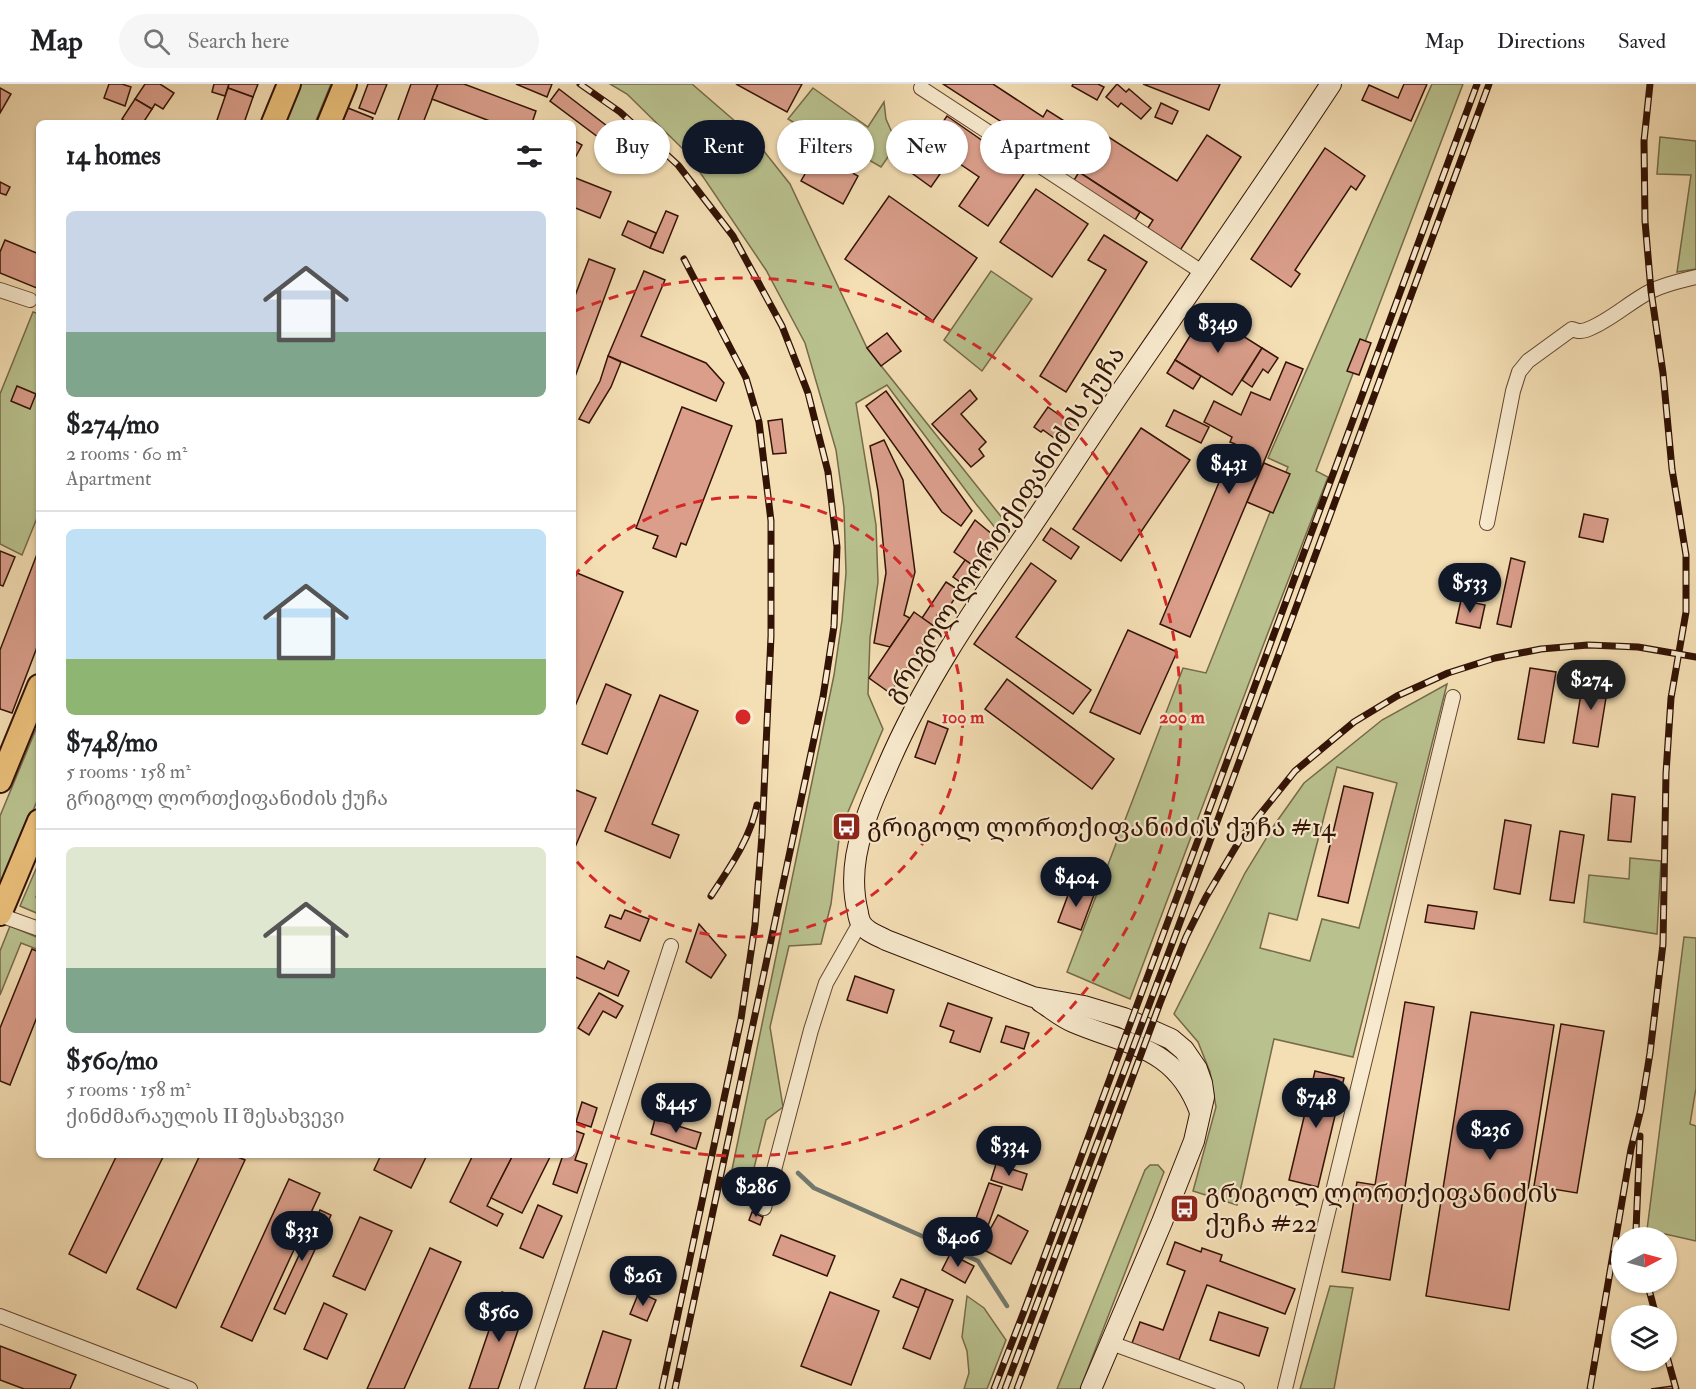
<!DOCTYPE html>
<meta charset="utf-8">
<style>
:root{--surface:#fff;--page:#f6f6f6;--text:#202124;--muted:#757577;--line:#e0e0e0;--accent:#111827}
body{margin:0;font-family:"IM FELL Double Pica","Noto Serif Georgian",serif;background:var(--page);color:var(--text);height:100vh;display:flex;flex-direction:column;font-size:22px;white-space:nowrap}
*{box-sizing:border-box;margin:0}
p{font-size:20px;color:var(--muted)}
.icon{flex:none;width:33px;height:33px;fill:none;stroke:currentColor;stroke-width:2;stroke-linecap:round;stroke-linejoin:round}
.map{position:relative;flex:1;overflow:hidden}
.drawer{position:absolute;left:36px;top:36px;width:540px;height:1038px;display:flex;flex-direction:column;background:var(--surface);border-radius:9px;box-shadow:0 2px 4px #0004}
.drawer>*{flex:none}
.guide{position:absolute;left:594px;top:36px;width:570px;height:54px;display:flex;gap:12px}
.needle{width:39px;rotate:84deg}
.tools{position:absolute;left:1611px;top:1143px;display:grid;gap:12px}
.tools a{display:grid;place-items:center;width:66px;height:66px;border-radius:50%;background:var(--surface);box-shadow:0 2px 4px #0004;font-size:30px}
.price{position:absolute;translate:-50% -51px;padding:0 14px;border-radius:21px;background:var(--accent);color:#fff;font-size:20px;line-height:39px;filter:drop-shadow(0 2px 3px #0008)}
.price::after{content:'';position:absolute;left:50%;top:36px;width:18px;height:14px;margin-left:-9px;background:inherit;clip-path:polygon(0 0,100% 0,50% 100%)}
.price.on{background:#222;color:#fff}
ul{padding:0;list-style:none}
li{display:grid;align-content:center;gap:12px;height:318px;padding:0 30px}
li+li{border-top:2px solid var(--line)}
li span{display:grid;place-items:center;height:186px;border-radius:9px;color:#555}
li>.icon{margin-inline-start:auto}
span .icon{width:108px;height:108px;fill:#fffc;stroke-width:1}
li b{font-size:26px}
h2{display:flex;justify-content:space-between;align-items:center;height:72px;padding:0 30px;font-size:26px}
.chip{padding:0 21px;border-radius:27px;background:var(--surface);box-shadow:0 2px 4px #0004;font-size:21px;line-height:54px}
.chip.on{background:var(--accent);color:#fff}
header{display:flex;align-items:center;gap:36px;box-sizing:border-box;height:84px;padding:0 30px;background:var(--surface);border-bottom:2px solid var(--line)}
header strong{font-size:28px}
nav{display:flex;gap:33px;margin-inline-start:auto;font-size:21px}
.search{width:420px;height:54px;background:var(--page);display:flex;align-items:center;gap:15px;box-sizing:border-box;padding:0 21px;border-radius:33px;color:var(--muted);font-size:22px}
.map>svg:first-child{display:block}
.green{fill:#b9c28f;stroke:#766a4a;stroke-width:1.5;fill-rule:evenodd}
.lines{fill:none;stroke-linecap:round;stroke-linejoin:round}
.stream{stroke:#72786d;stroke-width:4.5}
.building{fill:#da9e8b;stroke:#331305;stroke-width:1.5}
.street-casing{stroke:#634631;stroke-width:16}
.secondary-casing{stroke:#331305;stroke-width:22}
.primary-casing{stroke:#331305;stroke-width:26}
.street{stroke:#f8eace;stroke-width:14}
.secondary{stroke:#f8eace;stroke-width:20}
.primary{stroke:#eabf7a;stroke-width:22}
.rail-casing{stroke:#331305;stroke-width:7}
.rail{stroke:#f8eace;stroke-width:4.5;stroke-dasharray:14;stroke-linecap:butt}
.ring{fill:none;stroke:#d62828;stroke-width:3;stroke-dasharray:10 8}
.labels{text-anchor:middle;stroke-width:4.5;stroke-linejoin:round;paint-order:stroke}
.street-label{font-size:26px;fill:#331305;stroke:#f8eace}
.poi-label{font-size:26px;fill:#331305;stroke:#f8eace;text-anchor:start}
.centre{fill:#d62828;stroke:#f8eace;stroke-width:3}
.ring-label{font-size:18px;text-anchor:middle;font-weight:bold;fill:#d62828;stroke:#f8eace;stroke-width:4.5;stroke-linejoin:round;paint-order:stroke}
</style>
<header>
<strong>Map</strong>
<div class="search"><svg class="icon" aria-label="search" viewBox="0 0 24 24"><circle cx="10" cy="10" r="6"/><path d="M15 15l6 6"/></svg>Search here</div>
<nav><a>Map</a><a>Directions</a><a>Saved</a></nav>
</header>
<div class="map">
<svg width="1696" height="1305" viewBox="0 0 1696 1305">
<rect width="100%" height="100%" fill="#f4deb4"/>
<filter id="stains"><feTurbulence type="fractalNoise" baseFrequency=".00333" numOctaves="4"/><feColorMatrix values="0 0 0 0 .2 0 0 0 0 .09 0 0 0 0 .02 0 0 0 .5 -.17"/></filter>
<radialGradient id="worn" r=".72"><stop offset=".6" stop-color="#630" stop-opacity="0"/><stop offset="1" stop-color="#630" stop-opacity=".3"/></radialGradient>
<g class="green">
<path d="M297,0H331L315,39H279Z"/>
<path d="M610,0H692L751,51L790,100L867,264L1011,445L1005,456L976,420L887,301L856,319L876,441L878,498L870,554L868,610L883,645L840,747L831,820L821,860L789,862L770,943L783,1023L766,1036L751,1096L734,1092L727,1110L834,591L842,536L846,489L844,424L836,366L805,259L766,186L687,69L627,10Z"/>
<path d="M1432,0H1463L1316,387L1328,393L1261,567L1130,915L1067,888L1183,584L1206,589L1288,383L1268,374Z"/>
<path d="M813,4L868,43L884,18L886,35L893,51V66L881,83L831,54L824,57L788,35Z"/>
<path d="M1660,53L1696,57V185L1677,188L1691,91L1657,90Z"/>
<path d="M991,187L1032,215L982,287L944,256Z"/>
<path d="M33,228L39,230V429L22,471L0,460V310Z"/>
<path d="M1447,600L1353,973L1274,955L1237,1121L1193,1107L1216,1023L1210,988L1198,958L1174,930L1245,789L1275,740L1304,699L1382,636ZM1337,683L1397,699L1359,844L1322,835L1310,877L1260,864L1269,829L1297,836Z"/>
<path d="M39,638V712L0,808V732Z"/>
<path d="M1630,774L1661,777L1657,850L1584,838L1589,791L1629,795Z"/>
<path d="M39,778V806L36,813L39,814V830L20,822Z"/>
<path d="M10,842L39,854V866L21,859L0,911V867Z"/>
<path d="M1684,853L1696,854V1004L1690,1040L1696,1042V1157L1647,1146Z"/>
<path d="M1150,1081H1158L1164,1088L1080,1305H1057L1145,1086Z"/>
<path d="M1330,1202L1353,1204L1334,1305H1300Z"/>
<path d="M967,1212L984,1224L1006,1256L987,1305H964L969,1289L967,1267L962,1253Z"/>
</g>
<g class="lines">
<path class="stream" d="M798,1089L814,1104L978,1177L1007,1222"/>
</g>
<g class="building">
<path d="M109,0H122L131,3L125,22L104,14Z"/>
<path d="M145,0H160L174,9L163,25L155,20L152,25L135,15Z"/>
<path d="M214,0H229L225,12L212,8Z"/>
<path d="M229,0H258L253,13L228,4Z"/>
<path d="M368,0H387L375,30L359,24Z"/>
<path d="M411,0H438L423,39H397Z"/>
<path d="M438,0H464L536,27L532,39H495L432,15Z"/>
<path d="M516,0H552L547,13Z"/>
<path d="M736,0H802L787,28Z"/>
<path d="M943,0H993L1043,33L1047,26L1072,42L1075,38L1103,57L1107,52L1177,97L1207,51L1241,73L1175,174L1142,153L1153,136Z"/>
<path d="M1073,0H1098L1104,3L1097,16L1072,2Z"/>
<path d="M1117,0L1126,8L1129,5L1151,24L1141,35L1121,19L1118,23L1106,13Z"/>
<path d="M1143,0H1220L1209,26Z"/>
<path d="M1404,0H1427L1411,37L1362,16L1369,1L1398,14Z"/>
<path d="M0,4L11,10L0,29Z"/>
<path d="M228,4L253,13L244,39H216Z"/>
<path d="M559,5L642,69L634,80L550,17Z"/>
<path d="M135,15L152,25L143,39H128L122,35Z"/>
<path d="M1161,19L1178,27L1172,40L1155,33Z"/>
<path d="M348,24L373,34L371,39H342Z"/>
<path d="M947,32L1026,87L988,142L959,122L979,93L951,74L931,103L909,87Z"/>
<path d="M573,56L582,61L576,72L573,71Z"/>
<path d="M1325,64L1365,92L1356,106L1351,102L1295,186L1300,190L1291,203L1251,175Z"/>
<path d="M817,69L858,92L843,120L801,97Z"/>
<path d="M1079,88L1140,128L1132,141L1071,101Z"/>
<path d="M573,93L611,108L600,134L573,123Z"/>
<path d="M0,98L10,103L6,111L0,109Z"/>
<path d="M1036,105L1088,140L1052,193L1000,158Z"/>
<path d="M889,112L977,174L933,237L845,175Z"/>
<path d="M666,127L678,132L663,169L650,164Z"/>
<path d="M628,137L656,149L650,164L622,151Z"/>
<path d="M1104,151L1147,178L1066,308L1040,292L1106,186L1088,176Z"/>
<path d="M5,156L39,170V205L0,189V168Z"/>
<path d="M589,175L615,185L573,298V217Z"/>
<path d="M644,187L665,196L641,252L706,279L724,299L716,317L608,272Z"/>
<path d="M1205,228L1262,264L1232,311L1175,276Z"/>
<path d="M887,249L901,267L881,282L867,264Z"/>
<path d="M1360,255L1371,259L1359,291L1347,287Z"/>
<path d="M1262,264L1278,274L1268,289L1263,285L1252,303L1242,296Z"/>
<path d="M608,272L621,278L611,303L589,339L579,335L600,297Z"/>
<path d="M1175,276L1201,292L1193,305L1167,289Z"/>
<path d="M1286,278L1303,285L1190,553L1160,540L1235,360L1230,358L1232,353L1204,338L1214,317L1241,331L1251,308L1270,316Z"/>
<path d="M17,302L36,310L30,325L11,317Z"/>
<path d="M970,306L977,315L961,330L986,358L979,365L984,372L971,383L932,340Z"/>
<path d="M886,307L972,427L961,442L942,428L866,322Z"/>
<path d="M682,323L732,342L686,461L681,459L676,473L653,464L658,452L636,444Z"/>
<path d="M1048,323L1069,338L1057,356L1043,346L1041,348L1034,343Z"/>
<path d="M1174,326L1209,343L1201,359L1166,342Z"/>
<path d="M782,335L786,369L773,370L768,337Z"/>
<path d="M1141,344L1190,376L1121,477L1073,445Z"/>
<path d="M884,356L903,396L915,488L904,531L910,534L890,563L874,559L886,489L878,407L870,362Z"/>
<path d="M1264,379L1290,390L1273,429L1247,418Z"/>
<path d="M1584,430L1608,435L1603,458L1579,453Z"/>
<path d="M975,436L999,456L978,485L954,468Z"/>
<path d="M1051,444L1079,463L1071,475L1043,456Z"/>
<path d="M39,465V558L12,629L0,625V566Z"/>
<path d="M0,467L15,473L3,502L0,501Z"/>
<path d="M1511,474L1525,478L1511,543L1497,540Z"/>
<path d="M965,476L978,485L966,502L953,493Z"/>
<path d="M1031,479L1056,497L1016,553L1091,606L1073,630L974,560Z"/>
<path d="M577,489L623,508L573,627V498Z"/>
<path d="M946,498L960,507L935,543L922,534Z"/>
<path d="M1461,516L1485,521L1480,544L1456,539Z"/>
<path d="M914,528L935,543L890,609L869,594Z"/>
<path d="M1128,546L1177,568L1140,650L1090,628Z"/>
<path d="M1530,584L1556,588L1544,659L1518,655Z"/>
<path d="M1584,591L1609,595L1598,663L1573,659Z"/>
<path d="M1007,595L1114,675L1092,705L985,625Z"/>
<path d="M606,600L631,611L607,670L582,660Z"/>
<path d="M660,611L698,627L652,740L679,751L670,774L605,747Z"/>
<path d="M928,637L948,645L935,680L915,673Z"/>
<path d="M1344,702L1373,709L1348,819L1318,812Z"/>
<path d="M573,705L596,714L573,768Z"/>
<path d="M1612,710L1635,713L1631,758L1608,756Z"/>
<path d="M1505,736L1531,741L1520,810L1494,805Z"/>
<path d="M1560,747L1584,751L1574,819L1550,816Z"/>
<path d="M1071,803L1094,811L1081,846L1058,838Z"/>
<path d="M1428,821L1477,828L1474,845L1425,838Z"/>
<path d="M625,826L649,835L640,857L605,843L610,831L621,835Z"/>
<path d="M699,840L726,871L711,894L686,878Z"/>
<path d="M32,865L39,868V928L10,1001L0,997V944Z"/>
<path d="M573,871L604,885L608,877L629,887L618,912L573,892Z"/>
<path d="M855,892L894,906L887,929L847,916Z"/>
<path d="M599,909L623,922L616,934L603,927L589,951L578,944Z"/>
<path d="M1405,918L1434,923L1390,1196L1342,1188L1357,1098L1375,1101Z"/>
<path d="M948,919L992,934L980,968L950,958L954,947L940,942Z"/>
<path d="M1471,928L1554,941L1509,1226L1426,1212Z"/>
<path d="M1561,940L1604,947L1577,1109L1534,1102Z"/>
<path d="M1006,942L1029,949L1024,965L1001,958Z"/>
<path d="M1315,987L1344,994L1318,1103L1289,1096Z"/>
<path d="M582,1018L597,1024L591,1043L576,1038Z"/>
<path d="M655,1035L701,1049L696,1065L651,1050Z"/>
<path d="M573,1046L584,1050L575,1076L587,1080L577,1109L553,1100L563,1071H573Z"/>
<path d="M117,1071H164L106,1189L69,1170Z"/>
<path d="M200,1071H233L245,1076L176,1224L137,1205Z"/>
<path d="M381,1071H427L411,1104L374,1086Z"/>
<path d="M473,1071H513L487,1122L503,1130L497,1142L450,1118Z"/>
<path d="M513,1071H551L522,1129L491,1114Z"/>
<path d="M996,1080L1027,1090L1022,1106L991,1096Z"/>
<path d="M289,1095L320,1109L252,1257L221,1243Z"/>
<path d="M989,1099L1002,1103L980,1164L967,1159Z"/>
<path d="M538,1121L562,1132L543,1174L520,1164Z"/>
<path d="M320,1126L331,1131L285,1230L274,1225Z"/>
<path d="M752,1128L763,1133L760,1141L749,1136Z"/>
<path d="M998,1131L1028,1147L1011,1180L980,1164Z"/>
<path d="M360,1133L392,1147L365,1206L333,1192Z"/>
<path d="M781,1151L835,1172L827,1192L773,1171Z"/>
<path d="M1175,1158L1201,1168L1202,1164L1222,1171L1220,1177L1295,1205L1285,1230L1207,1201L1179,1276L1132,1259L1140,1238L1163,1246L1185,1187L1167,1180Z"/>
<path d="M430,1164L461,1178L404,1305H367Z"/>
<path d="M950,1170L974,1182L965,1199L942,1186Z"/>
<path d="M901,1195L926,1205L919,1224L893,1213Z"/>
<path d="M926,1205L953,1216L930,1275L903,1264Z"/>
<path d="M502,1208L528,1217L498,1305H469Z"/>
<path d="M639,1208L656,1216L647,1237L630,1230Z"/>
<path d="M830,1208L879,1227L851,1301L801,1282Z"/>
<path d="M324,1219L347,1230L327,1275L304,1265Z"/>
<path d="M1219,1228L1268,1244L1259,1272L1210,1256Z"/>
<path d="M603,1247L631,1256L616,1305H584Z"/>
<path d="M0,1262L76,1291L70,1305H24L0,1296Z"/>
<path d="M1672,1302L1673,1305H1651Z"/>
</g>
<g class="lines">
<defs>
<g id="street">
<path d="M921,4L1202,188"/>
<path d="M0,206L30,216"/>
<path d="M1487,439L1513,307L1519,288L1528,277L1572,245C1577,247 1580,248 1586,246C1609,238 1629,218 1651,207C1665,200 1680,197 1696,193"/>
<path d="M0,831L39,845"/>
<path d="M764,1124L811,946L826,899L860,839"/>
<path d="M0,1232L190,1305"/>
<path d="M1111,1259L1237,1305"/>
<path d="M527,1305L671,862"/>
<path d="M1285,1305L1453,613"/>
</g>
<g id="secondary">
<path d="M1041,918C1051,924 1061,933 1073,938C1129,962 1176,962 1200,1028"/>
<path d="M1091,1305L1162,1138L1194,1057L1204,1013L1202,999L1197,985L1184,966L1171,955L1124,934L1084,922L1033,913L886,856C877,851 866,848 861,839C860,838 858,831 858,829C851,801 854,772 863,745C868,725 877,707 885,688C920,604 972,528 1024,453C1061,399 1096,343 1134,289C1200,193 1267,97 1331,0"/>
</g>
<g id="primary">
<path d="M273,39L289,0"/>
<path d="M329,39L345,0"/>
<path d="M0,697L39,602"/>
<path d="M0,830L39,737"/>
</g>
</defs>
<use href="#street" class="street-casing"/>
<use href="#secondary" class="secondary-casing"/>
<use href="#primary" class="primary-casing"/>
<use href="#street" class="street"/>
<use href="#secondary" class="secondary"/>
<use href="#primary" class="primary"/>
<defs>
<g id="rail">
<path d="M580,0L620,28L678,81L733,152L782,242L808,309L828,388L837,463L834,542L823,613L675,1305"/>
<path d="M711,812C730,783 750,755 757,721"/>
<path d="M1637,1154L1636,1146L1640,1052"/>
<path d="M1647,1198L1656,1232"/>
<path d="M1666,1269L1676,1305"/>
<path d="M662,1305L741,935L755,841L762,751L771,552V437L759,338L746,294L684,175"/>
<path d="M994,1305L1026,1222L1477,0"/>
<path d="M1005,1305L1179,841L1489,0"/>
<path d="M1017,1305L1160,919L1186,853L1206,813L1241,754L1295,687L1354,638L1397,612L1448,589L1495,574L1541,565L1588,561L1638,563L1696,573"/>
<path d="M1590,1305L1631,1065L1641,1025L1650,969L1663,860L1666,689L1671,614L1686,528V471L1672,385L1663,289L1651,207L1645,137L1644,57L1650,0"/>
</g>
</defs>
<use href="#rail" class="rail-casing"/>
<use href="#rail" class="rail"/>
</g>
<g class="ring">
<path d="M573 493A220 220 0 1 1 573 773"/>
<path d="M575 227A439 439 0 1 1 575 1039"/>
</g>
<defs>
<symbol id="bus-square" viewBox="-11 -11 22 22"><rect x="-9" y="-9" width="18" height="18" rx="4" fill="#8f2418" stroke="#f8eace"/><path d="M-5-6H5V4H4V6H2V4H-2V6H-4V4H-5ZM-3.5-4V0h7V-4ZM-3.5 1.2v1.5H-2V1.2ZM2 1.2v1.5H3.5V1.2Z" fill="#fff"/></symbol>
</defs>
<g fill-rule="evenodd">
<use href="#bus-square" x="830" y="726" width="33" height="33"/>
<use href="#bus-square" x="1168" y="1108" width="33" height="33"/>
</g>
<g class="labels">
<g class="street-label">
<text transform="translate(1004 440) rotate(-57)" y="9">გრიგოლ ლორთქიფანიძის ქუჩა</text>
</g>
<g class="poi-label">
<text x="867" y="752">გრიგოლ ლორთქიფანიძის ქუჩა #14</text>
<text x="1205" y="1118">გრიგოლ ლორთქიფანიძის<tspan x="1205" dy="30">ქუჩა #22</tspan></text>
</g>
</g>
<circle cx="743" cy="633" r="9" class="centre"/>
<g class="ring-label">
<text x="963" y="639">100 m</text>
<text x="1182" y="639">200 m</text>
</g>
<rect width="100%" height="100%" filter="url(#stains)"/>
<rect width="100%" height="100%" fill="url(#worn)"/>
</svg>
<div class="tools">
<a><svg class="needle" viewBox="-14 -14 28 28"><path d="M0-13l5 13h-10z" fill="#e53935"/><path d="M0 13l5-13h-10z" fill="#757577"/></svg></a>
<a><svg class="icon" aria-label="layers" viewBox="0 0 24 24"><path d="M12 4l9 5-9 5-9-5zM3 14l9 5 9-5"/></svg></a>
</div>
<b class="price" style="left:1218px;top:270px">$349</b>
<b class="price" style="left:1229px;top:411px">$431</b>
<b class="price" style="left:1470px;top:530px">$533</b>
<b class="price on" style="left:1591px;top:627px">$274</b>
<b class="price" style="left:1076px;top:824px">$404</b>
<b class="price" style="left:1316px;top:1045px">$748</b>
<b class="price" style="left:676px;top:1050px">$445</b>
<b class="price" style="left:1490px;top:1077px">$236</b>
<b class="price" style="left:1009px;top:1093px">$334</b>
<b class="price" style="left:756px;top:1134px">$286</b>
<b class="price" style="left:302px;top:1178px">$331</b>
<b class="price" style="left:958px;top:1184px">$406</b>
<b class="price" style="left:643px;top:1223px">$261</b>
<b class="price" style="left:499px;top:1259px">$560</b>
<div class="guide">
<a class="chip">Buy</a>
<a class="chip on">Rent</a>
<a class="chip">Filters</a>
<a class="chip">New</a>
<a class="chip">Apartment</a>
</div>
<section class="drawer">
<h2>14 homes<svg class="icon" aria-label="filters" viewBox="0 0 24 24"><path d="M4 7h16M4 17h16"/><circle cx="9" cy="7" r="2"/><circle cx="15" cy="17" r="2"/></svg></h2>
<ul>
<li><span style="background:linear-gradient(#c9d6e8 65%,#7fa58c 0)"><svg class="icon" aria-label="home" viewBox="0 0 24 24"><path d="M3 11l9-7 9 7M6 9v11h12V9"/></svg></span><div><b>$274/mo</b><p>2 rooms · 60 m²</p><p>Apartment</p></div></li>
<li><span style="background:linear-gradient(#bfe0f5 70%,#8fb573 0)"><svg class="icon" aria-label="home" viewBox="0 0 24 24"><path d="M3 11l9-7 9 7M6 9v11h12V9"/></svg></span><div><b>$748/mo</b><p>5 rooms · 158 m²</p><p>გრიგოლ ლორთქიფანიძის ქუჩა</p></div></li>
<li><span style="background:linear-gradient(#dfe7d0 65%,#7fa58c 0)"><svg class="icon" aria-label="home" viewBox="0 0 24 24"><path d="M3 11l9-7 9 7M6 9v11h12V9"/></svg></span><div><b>$560/mo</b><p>5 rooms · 158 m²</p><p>ქინძმარაულის II შესახვევი</p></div></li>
</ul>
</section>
</div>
